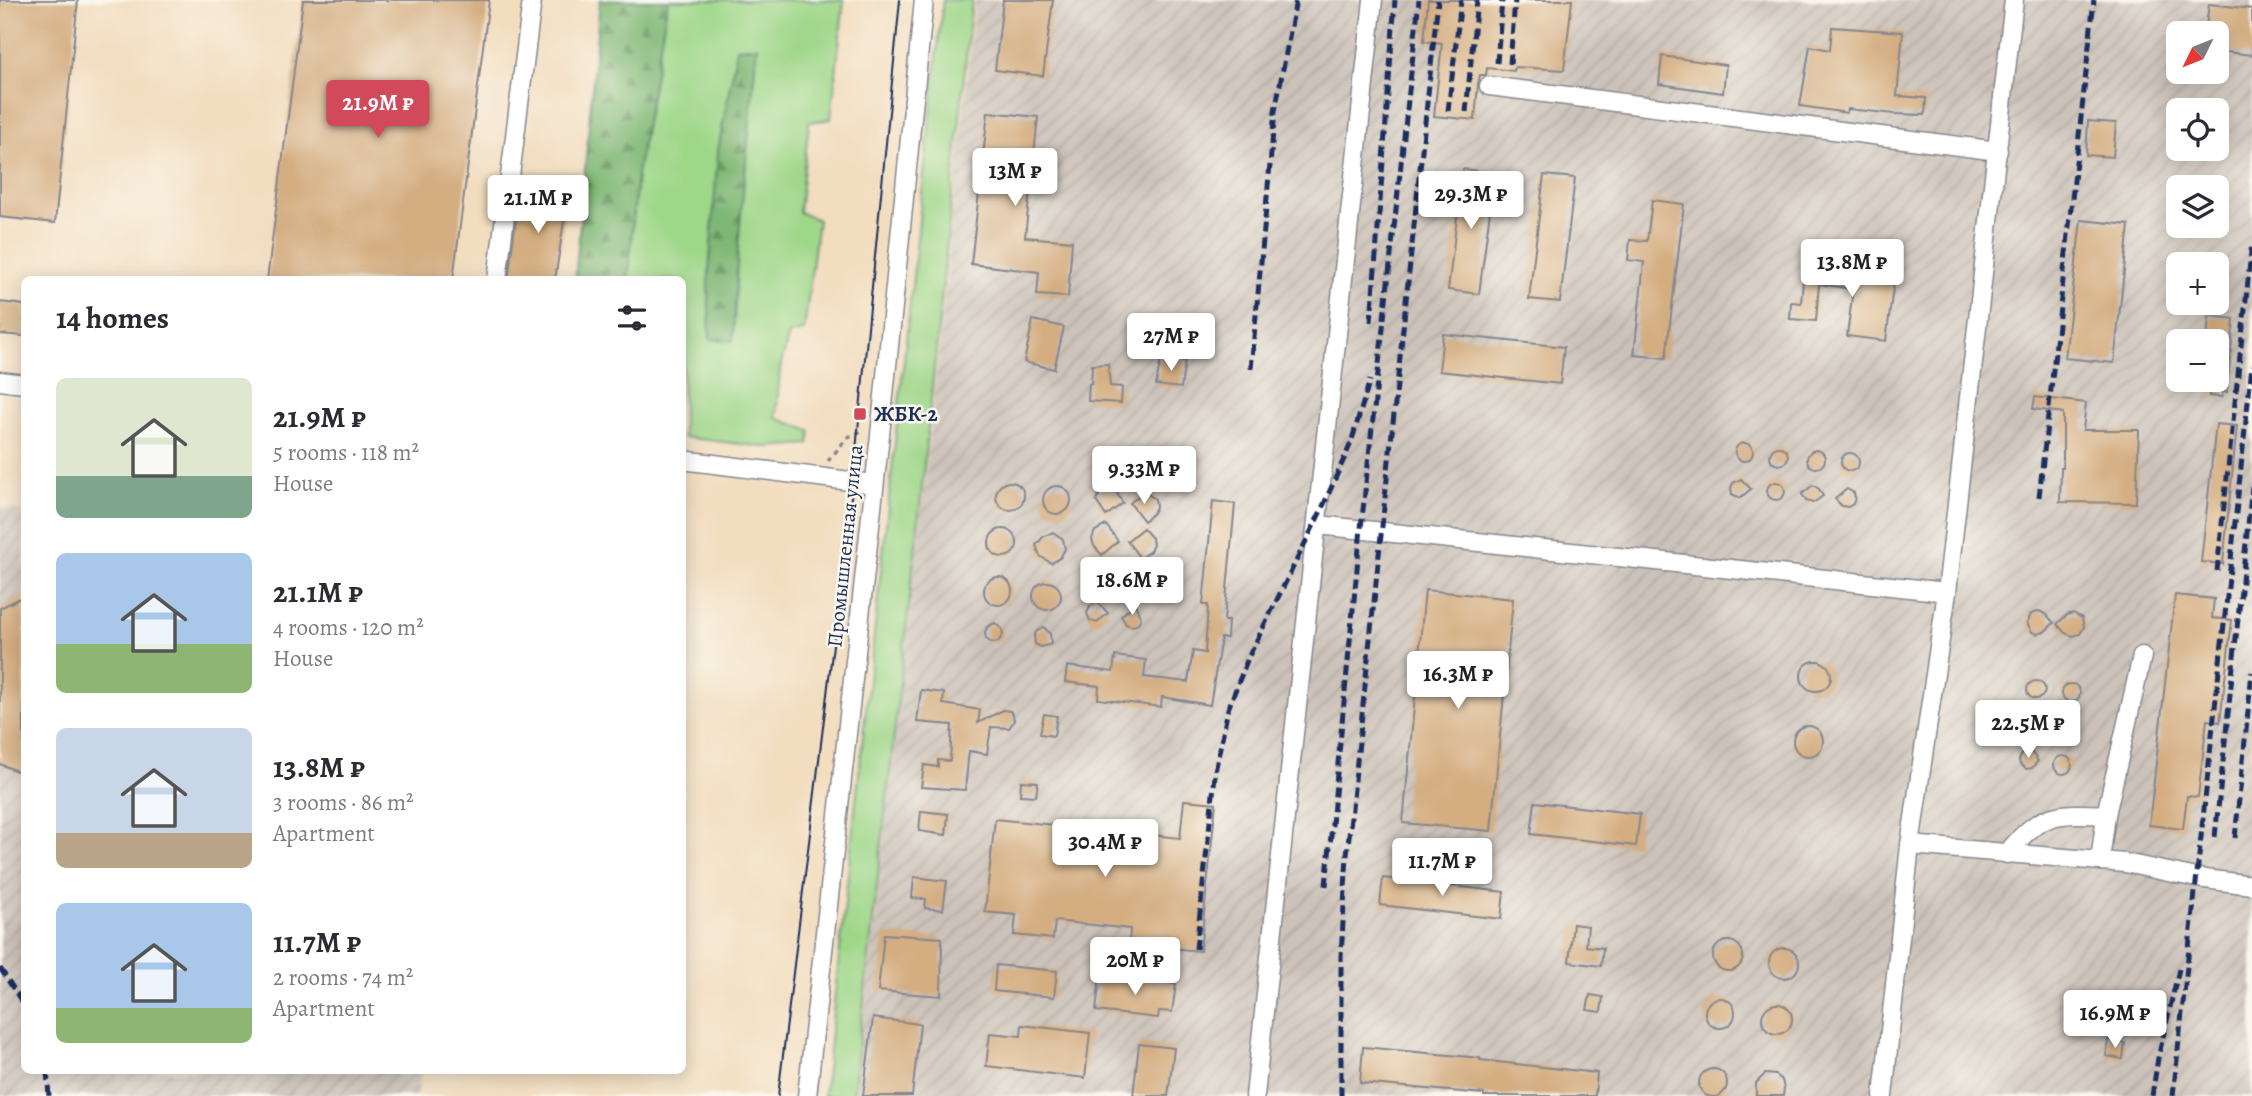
<!DOCTYPE html>
<meta charset="utf-8">
<style>
:root{--surface:#fff;--page:#f2f2f3;--text:#2b2b33;--muted:#7c7c81;--accent:#d1495b}
body{margin:0;font-family:Alegreya,serif;background:var(--page);color:var(--text);height:100vh;display:flex;flex-direction:column;font-size:26px;white-space:nowrap}
*{box-sizing:border-box;margin:0}
p{font-size:23px;color:var(--muted)}
.icon{flex:none;width:38px;height:38px;fill:none;stroke:currentColor;stroke-width:2;stroke-linecap:round;stroke-linejoin:round}
.map{position:relative;flex:1;overflow:hidden}
.side{position:absolute;left:21px;top:276px;width:665px;height:798px;display:flex;flex-direction:column;background:var(--surface);border-radius:10px;box-shadow:0 4px 18px #0003}
.side>*{flex:none}
.needle{width:46px;rotate:227deg}
.controls{position:absolute;left:2166px;top:21px;display:grid;gap:14px}
.controls a{display:grid;place-items:center;width:63px;height:63px;border-radius:10px;background:var(--surface);box-shadow:0 4px 18px #0003;font-size:35px}
.price{position:absolute;translate:-50% -60px;padding:0 16px;border-radius:7px;background:#fff;color:#222;font-size:23px;line-height:46px;filter:drop-shadow(0 2px 4px #0008)}
.price::after{content:'';position:absolute;left:50%;top:42px;width:21px;height:16px;margin-left:-10px;background:inherit;clip-path:polygon(0 0,100% 0,50% 100%)}
.price.on{background:var(--accent);color:#fff}
ul{padding:0;list-style:none}
li{display:flex;align-items:center;gap:21px;height:175px;padding:0 35px}
li span{display:grid;place-items:center;flex:none;width:196px;height:140px;border-radius:10px;color:#555}
li>.icon{margin-inline-start:auto}
span .icon{width:84px;height:84px;fill:#fffc;stroke-width:1}
li b{font-size:30px}
h2{display:flex;justify-content:space-between;align-items:center;height:84px;padding:0 35px;font-size:30px}
.map>svg:first-child{display:block}
.industrial{fill:url(#industrial-furrows);fill-rule:evenodd}
.grass{fill:#9fd789;stroke:#5d8374;stroke-width:2}
.forest{fill:url(#forest-firs);stroke:#4d746a;stroke-width:2}
.building{fill:#d4ad81}
.lines{fill:none;stroke-linecap:round;stroke-linejoin:round}
.minor-casing{stroke:#86868e;stroke-width:21}
.path{stroke:#86868e;stroke-width:3.5;stroke-dasharray:5 5;stroke-linecap:butt}
.minor{stroke:#fff;stroke-width:18}
.tram{stroke:#1b2f5e;stroke-width:2}
.rail{stroke:#1b2f5e;stroke-width:5;stroke-dasharray:10 5;stroke-linecap:butt}
.poi-dot{fill:#d1495b;stroke:#fbf7ec;stroke-width:2.5}
.labels{text-anchor:middle;stroke-width:5;stroke-linejoin:round;paint-order:stroke}
.poi-label{font-size:21px;font-weight:bold;fill:#1b2f5e;stroke:#fbf7ec;text-anchor:start}
.street-label{font-size:21px;fill:#1b2f5e;stroke:#fbf7ec}
</style>
<div class="map">
<svg width="2252" height="1096" viewBox="0 0 2252 1096">
<defs>
<pattern id="industrial-furrows" width="10" height="10" patternUnits="userSpaceOnUse" patternTransform="scale(1.75)"><rect width="10" height="10" fill="#ccc2b9"/><path d="M-1 1l2-2M0 10L10 0M9 11l2-2" fill="none" stroke="#afa7a1"/></pattern>
<pattern id="forest-firs" width="22" height="20" patternUnits="userSpaceOnUse" patternTransform="scale(1.75)"><rect width="22" height="20" fill="#7fb875"/><path d="M5 1l3.5 6h-7zM16 11l3.5 6h-7z" fill="#679663"/></pattern>
</defs>
<rect width="100%" height="100%" fill="#fbf7ec"/>
<filter id="ink" filterUnits="userSpaceOnUse"><feTurbulence type="fractalNoise" baseFrequency=".0143" numOctaves="2"/><feDisplacementMap in="SourceGraphic" scale="14" xChannelSelector="R" yChannelSelector="G"/><feConvolveMatrix kernelMatrix="1 2 1 2 8 2 1 2 1" color-interpolation-filters="sRGB"/></filter>
<filter id="wash" filterUnits="userSpaceOnUse"><feTurbulence type="fractalNoise" baseFrequency=".00686" numOctaves="4" result="noise"/><feDisplacementMap in="SourceGraphic" scale="28" xChannelSelector="R" yChannelSelector="G"/><feGaussianBlur stdDeviation="1.57" result="paint"/><feColorMatrix in="noise" values="0 0 0 0 0 0 0 0 0 0 0 0 0 0 0 0 0 1.4 0 .05"/><feComposite in="paint" operator="in"/></filter>
<g filter="url(#wash)">
<rect width="100%" height="100%" fill="#f2ddbf"/>
<g class="industrial">
<path d="M975,0H2252V1096H855L931,423ZM2179,33H2217V72H2179ZM2179,110H2217V149H2179ZM2179,187H2217V226H2179ZM2179,264H2217V303H2179ZM2179,341H2217V380H2179Z"/>
<path d="M0,508L24,511V1071H421L417,1096H0Z"/>
</g>
<g class="grass">
<path d="M668,0H844L831,119L809,122L799,212L818,220L804,331L789,334L780,368L776,418L811,431L809,444L765,447L683,437L682,280H628L637,174Z"/>
<path d="M943,0H972L917,534L853,1096H824Z"/>
</g>
<g class="forest">
<path d="M600,0H668L637,174L628,280H575Z"/>
<path d="M757,46L738,246L733,341L710,339L708,285L718,150L737,48Z"/>
</g>
<g id="blocks">
<g class="building">
<path d="M0,0H78L55,223L0,217Z"/>
<path d="M303,0H489L453,280H267Z"/>
<path d="M1003,0H1053L1043,76L995,70Z"/>
<path d="M1428,0H1572L1564,70L1515,67L1514,71L1487,68L1486,75H1480L1478,84L1475,120L1434,116L1442,43L1424,41Z"/>
<path d="M2209,4L2252,9V55L2217,51V33H2205Z"/>
<path d="M1832,27L1903,32L1897,96L1926,98L1925,115L1895,114L1848,109L1847,113L1800,106L1810,46L1830,50Z"/>
<path d="M1662,56L1726,65L1723,93L1659,84Z"/>
<path d="M988,112L1038,117L1025,237L1072,241L1068,297L1037,295L1039,272L971,264Z"/>
<path d="M2088,121L2116,123L2113,157L2086,155Z"/>
<path d="M1463,169L1495,173L1479,294L1448,290Z"/>
<path d="M1544,175L1575,178L1560,302L1529,299Z"/>
<path d="M520,188L568,194L555,280H508Z"/>
<path d="M1652,200L1684,204L1666,358L1634,355L1644,262L1628,260L1630,240L1647,241Z"/>
<path d="M2081,220L2129,225L2114,363L2065,358Z"/>
<path d="M1845,265L1895,272L1886,341L1847,336L1853,289L1819,284L1816,321L1790,319L1791,302L1801,303L1804,270L1844,274Z"/>
<path d="M0,302L24,305V336L0,334Z"/>
<path d="M2209,316L2234,319L2227,392H2223L2222,397L2209,396L2210,380H2217V341H2207Z"/>
<path d="M1033,320L1064,327L1054,369L1024,362Z"/>
<path d="M1443,334L1564,347L1560,384L1439,371Z"/>
<path d="M1161,359L1185,361L1181,388L1156,385Z"/>
<path d="M1108,364L1110,386L1122,387L1121,403L1088,401L1089,384H1091L1092,365Z"/>
<path d="M2035,397L2086,403L2083,430H2139L2136,503L2060,502L2061,468H2063V413L2033,409Z"/>
<path d="M2216,424L2237,426L2223,564L2201,562Z"/>
<circle cx="1744" cy="452" r="9"/>
<circle cx="1779" cy="456" r="9"/>
<circle cx="1816" cy="459" r="9"/>
<circle cx="1850" cy="462" r="9"/>
<path d="M1741,479L1751,489L1740,498L1732,494L1731,488L1733,483Z"/>
<circle cx="1010" cy="496" r="14"/>
<circle cx="1776" cy="491" r="9"/>
<path d="M1813,485L1819,489L1823,496L1813,503L1806,501L1802,494Z"/>
<circle cx="1057" cy="500" r="14"/>
<path d="M1106,489L1116,492L1123,503L1106,516L1096,501L1100,493Z"/>
<path d="M1847,489L1854,493L1855,498L1853,504L1848,507L1842,506L1835,499Z"/>
<path d="M1148,494L1155,499L1156,507L1153,513L1144,521L1130,503L1140,495Z"/>
<path d="M1213,501L1235,504L1224,621H1228L1227,638H1221L1210,705L1162,697L1161,707L1098,699L1099,686L1065,682L1067,666L1113,672L1115,656L1146,660L1144,677L1188,682L1193,651L1205,653L1208,605H1203Z"/>
<path d="M1106,525L1118,541L1102,555L1094,546L1092,539L1095,531Z"/>
<path d="M1143,528L1152,538L1153,545L1150,551L1140,558L1127,541Z"/>
<circle cx="1003" cy="543" r="14"/>
<path d="M1053,532L1063,539L1065,549L1060,558L1051,563L1040,556L1036,545L1043,537Z"/>
<path d="M1102,563L1115,580L1097,592L1090,583L1088,576L1091,570Z"/>
<path d="M1137,566L1146,573L1149,580L1146,588L1136,594L1121,580Z"/>
<circle cx="998" cy="591" r="14"/>
<circle cx="1047" cy="596" r="14"/>
<path d="M1425,590L1513,599L1491,831L1403,823Z"/>
<path d="M2175,595L2214,599L2212,618L2232,620L2220,722L2207,720L2198,797L2187,796L2183,829L2149,825Z"/>
<path d="M24,596V774L0,764V608Z"/>
<path d="M1097,602L1108,613L1097,623L1090,621L1087,613L1090,607Z"/>
<path d="M1135,604L1141,619L1136,625L1131,626L1126,624L1121,616Z"/>
<path d="M2039,611L2046,614L2054,623L2044,632L2037,634L2032,632L2027,623L2031,614Z"/>
<path d="M2073,613L2082,618L2084,627L2080,634L2073,636L2065,633L2057,624L2067,615Z"/>
<path d="M995,623L1002,629L1003,635L998,642L992,643L986,639L985,633L987,627Z"/>
<path d="M1044,627L1050,634L1051,644L1041,647L1035,644L1034,637L1036,632Z"/>
<circle cx="1816" cy="676" r="15"/>
<circle cx="2036" cy="690" r="9"/>
<circle cx="2071" cy="693" r="9"/>
<path d="M921,690L944,693L943,704L980,710L978,723L1003,710L1010,711L1013,715L1014,721L1009,728L991,727L987,754L969,751L965,790L921,787L924,765L938,767V760L950,761L952,725L917,722Z"/>
<path d="M1044,714L1057,716L1054,736L1040,734Z"/>
<path d="M2033,715L2042,727L2029,736L2022,725L2025,719Z"/>
<path d="M2069,717L2075,723L2076,729L2073,735L2066,739L2058,728L2062,721Z"/>
<circle cx="1808" cy="741" r="15"/>
<path d="M2029,749L2038,761L2032,768L2026,769L2020,764L2019,760L2022,754Z"/>
<circle cx="2063" cy="765" r="9"/>
<path d="M1021,781L1038,782L1036,796L1020,795Z"/>
<path d="M1184,800L1216,803L1200,951L1129,944L1130,929L1055,921L1053,939L1014,935L1016,915L985,912L995,819L1180,838Z"/>
<path d="M1535,802L1640,814L1636,846L1531,834Z"/>
<path d="M921,811L948,814L946,835L919,831Z"/>
<path d="M914,877L947,881L943,910L925,908L926,899L912,898Z"/>
<path d="M1383,878L1504,892L1501,919L1380,905Z"/>
<path d="M1573,924L1588,926L1586,946L1603,948L1601,966L1569,962Z"/>
<path d="M884,934L942,938L941,996L878,991Z"/>
<circle cx="1728" cy="956" r="15"/>
<circle cx="1784" cy="963" r="15"/>
<path d="M996,965L1057,971L1054,997L994,991Z"/>
<path d="M1100,975L1176,984L1172,1012L1159,1011L1158,1018L1096,1011Z"/>
<path d="M1590,995L1603,997L1601,1012L1587,1010Z"/>
<circle cx="1720" cy="1013" r="15"/>
<circle cx="1777" cy="1019" r="15"/>
<path d="M873,1018L920,1024L912,1096H863Z"/>
<path d="M1022,1025L1090,1033L1085,1078L986,1066L990,1033L1021,1036Z"/>
<path d="M2108,1040L2125,1043L2123,1059L2106,1056Z"/>
<path d="M1139,1044L1174,1048L1168,1096H1133Z"/>
<path d="M1363,1047L1480,1058V1060L1597,1073L1595,1096H1484V1094L1360,1083Z"/>
<circle cx="1713" cy="1083" r="14"/>
<path d="M1765,1074L1776,1075L1782,1080L1784,1088L1783,1096H1756V1083Z"/>
</g>
</g>
</g>
<g filter="url(#ink)">
<use href="#blocks" fill-opacity="0" stroke="#86868e" stroke-width="2"/>
<g class="lines">
<defs>
<g id="minor">
<path d="M1489,86L1998,151"/>
<path d="M497,280L532,0"/>
<path d="M0,381L24,384"/>
<path d="M682,460L874,484"/>
<path d="M1318,525L1947,592"/>
<path d="M1910,845L2125,863L2197,878L2252,885"/>
<path d="M2007,854C2038,813 2057,812 2106,815"/>
<path d="M2100,861L2106,815L2142,656"/>
<path d="M807,1096L880,435L924,0"/>
<path d="M1255,1096L1373,0"/>
<path d="M1883,1096L1910,845L1947,592L2014,0"/>
</g>
</defs>
<use href="#minor" class="minor-casing"/>
<path class="path" d="M828,461L848,437L863,431"/>
<use href="#minor" class="minor"/>
<path class="tram" d="M778,1096L853,481L900,0"/>
<g class="rail">
<path d="M1497,63L1502,0"/>
<path d="M1510,64L1515,0"/>
<path d="M1448,111L1461,0"/>
<path d="M1466,112L1477,0"/>
<path d="M1371,322L1395,0"/>
<path d="M1251,369L1275,111L1296,0"/>
<path d="M2039,497L2094,0"/>
<path d="M2217,571L2252,243"/>
<path d="M2215,837L2252,486"/>
<path d="M2235,838L2252,672"/>
<path d="M1326,886L1361,528L1419,0"/>
<path d="M1196,949L1216,767L1228,709L1248,658L1320,513L1351,443L1370,380"/>
<path d="M0,968L24,1005"/>
<path d="M47,1071L49,1096"/>
<path d="M1341,1096V956L1347,855L1438,0"/>
<path d="M2152,1096L2158,1058L2179,969"/>
<path d="M2173,1096L2252,365"/>
</g>
</g>
</g>
<rect class="poi-dot" x="853" y="407" width="14" height="14" rx="3.5"/>
<g class="labels">
<g class="poi-label">
<text x="874" y="421">ЖБК-2</text>
</g>
<g class="street-label">
<text transform="translate(845 546) rotate(-84)" y="7">Промышленная улица</text>
</g>
</g>
</svg>
<div class="controls">
<a><svg class="needle" viewBox="-14 -14 28 28"><path d="M0-13l5 13h-10z" fill="#e53935"/><path d="M0 13l5-13h-10z" fill="#7c7c81"/></svg></a>
<a><svg class="icon" aria-label="locate" viewBox="0 0 24 24"><circle cx="12" cy="12" r="6"/><path d="M12 2v4M12 18v4M2 12h4M18 12h4"/></svg></a>
<a><svg class="icon" aria-label="layers" viewBox="0 0 24 24"><path d="M12 4l9 5-9 5-9-5zM3 14l9 5 9-5"/></svg></a>
<a>+</a>
<a>−</a>
</div>
<b class="price on" style="left:378px;top:140px">21.9M ₽</b>
<b class="price" style="left:1015px;top:208px">13M ₽</b>
<b class="price" style="left:1471px;top:231px">29.3M ₽</b>
<b class="price" style="left:538px;top:235px">21.1M ₽</b>
<b class="price" style="left:1852px;top:299px">13.8M ₽</b>
<b class="price" style="left:1171px;top:373px">27M ₽</b>
<b class="price" style="left:1144px;top:506px">9.33M ₽</b>
<b class="price" style="left:1132px;top:617px">18.6M ₽</b>
<b class="price" style="left:1458px;top:711px">16.3M ₽</b>
<b class="price" style="left:2028px;top:760px">22.5M ₽</b>
<b class="price" style="left:1105px;top:879px">30.4M ₽</b>
<b class="price" style="left:1442px;top:898px">11.7M ₽</b>
<b class="price" style="left:1135px;top:997px">20M ₽</b>
<b class="price" style="left:2115px;top:1050px">16.9M ₽</b>
<section class="side">
<h2>14 homes<svg class="icon" aria-label="filters" viewBox="0 0 24 24"><path d="M4 7h16M4 17h16"/><circle cx="9" cy="7" r="2"/><circle cx="15" cy="17" r="2"/></svg></h2>
<ul>
<li><span style="background:linear-gradient(#dfe7d0 70%,#7fa58c 0)"><svg class="icon" aria-label="home" viewBox="0 0 24 24"><path d="M3 11l9-7 9 7M6 9v11h12V9"/></svg></span><div><b>21.9M ₽</b><p>5 rooms · 118 m²</p><p>House</p></div></li>
<li><span style="background:linear-gradient(#a9c7e8 65%,#8fb573 0)"><svg class="icon" aria-label="home" viewBox="0 0 24 24"><path d="M3 11l9-7 9 7M6 9v11h12V9"/></svg></span><div><b>21.1M ₽</b><p>4 rooms · 120 m²</p><p>House</p></div></li>
<li><span style="background:linear-gradient(#c9d6e8 75%,#b9a48a 0)"><svg class="icon" aria-label="home" viewBox="0 0 24 24"><path d="M3 11l9-7 9 7M6 9v11h12V9"/></svg></span><div><b>13.8M ₽</b><p>3 rooms · 86 m²</p><p>Apartment</p></div></li>
<li><span style="background:linear-gradient(#a9c7e8 75%,#8fb573 0)"><svg class="icon" aria-label="home" viewBox="0 0 24 24"><path d="M3 11l9-7 9 7M6 9v11h12V9"/></svg></span><div><b>11.7M ₽</b><p>2 rooms · 74 m²</p><p>Apartment</p></div></li>
</ul>
</section>
</div>
